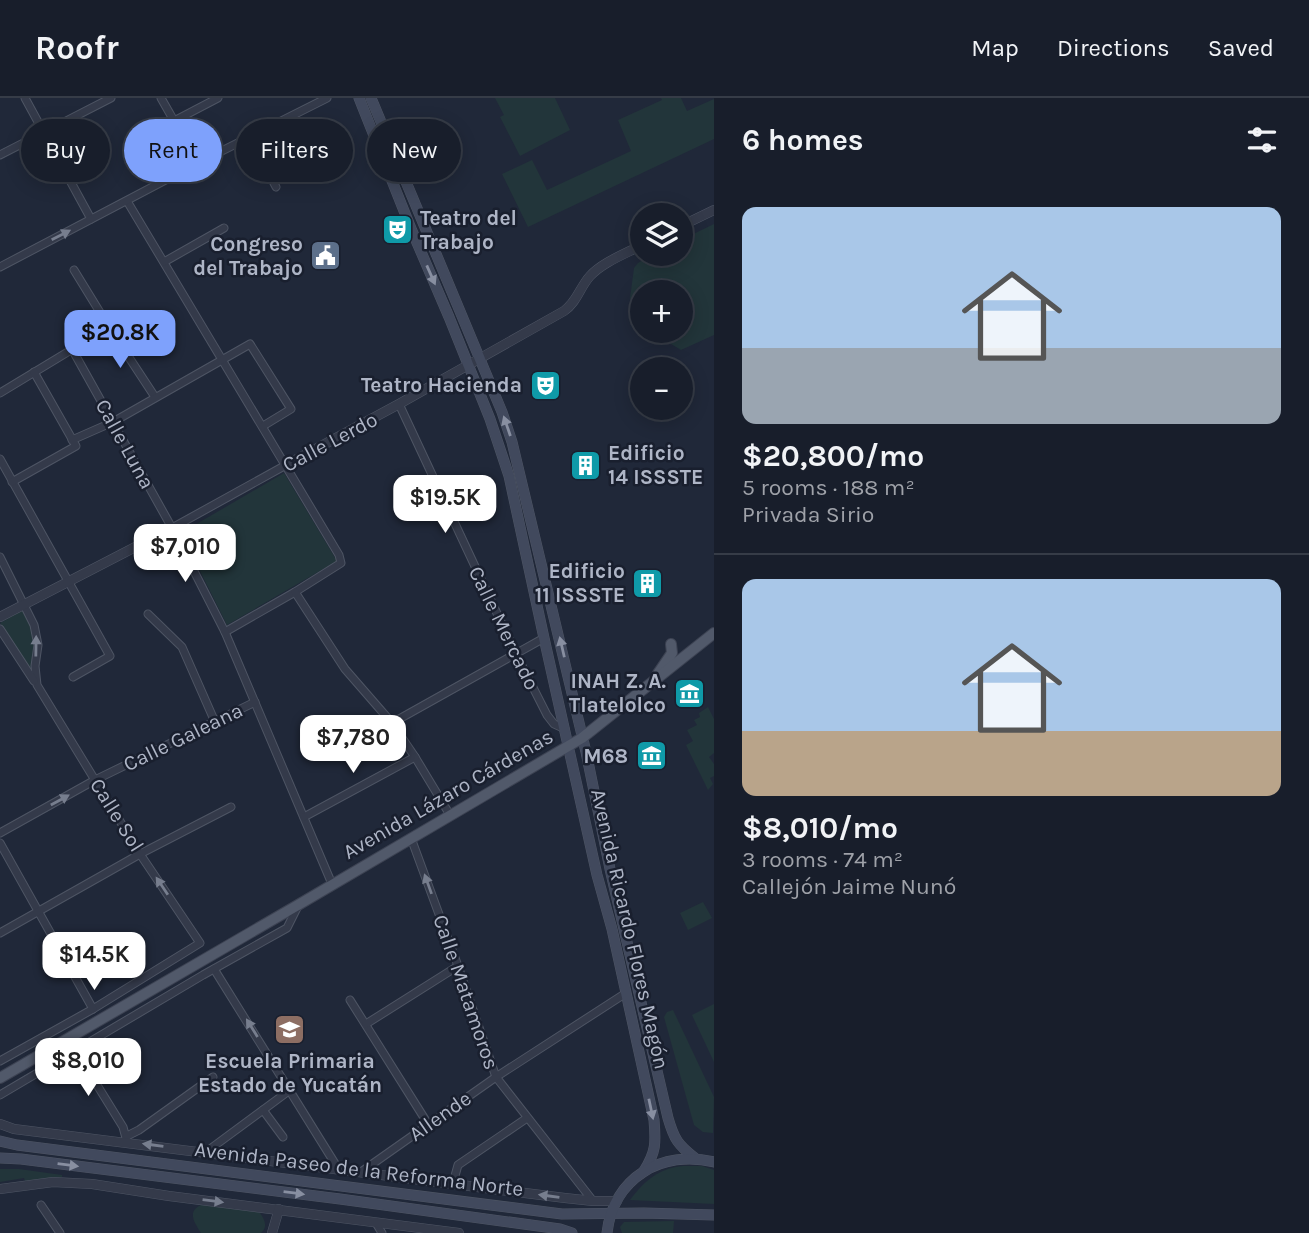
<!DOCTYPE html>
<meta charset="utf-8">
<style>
:root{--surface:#181e2b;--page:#252b37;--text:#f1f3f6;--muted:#9fa2a9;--line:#363c47;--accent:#7ea1fc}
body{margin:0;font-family:Karla,sans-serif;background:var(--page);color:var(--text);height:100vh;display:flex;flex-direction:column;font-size:26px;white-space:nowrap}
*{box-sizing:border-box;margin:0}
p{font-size:23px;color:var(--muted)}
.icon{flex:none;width:38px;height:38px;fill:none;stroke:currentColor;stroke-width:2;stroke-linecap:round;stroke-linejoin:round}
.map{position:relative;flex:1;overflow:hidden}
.sheet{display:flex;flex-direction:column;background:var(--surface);width:595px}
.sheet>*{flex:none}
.top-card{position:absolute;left:21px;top:21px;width:588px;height:63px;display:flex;gap:14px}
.buttons{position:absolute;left:630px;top:105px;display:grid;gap:14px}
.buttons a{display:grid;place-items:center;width:63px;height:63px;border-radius:50%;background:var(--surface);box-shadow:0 4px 18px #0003,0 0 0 2px var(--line);font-size:35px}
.price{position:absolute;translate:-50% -60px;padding:0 16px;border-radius:14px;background:#fff;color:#222;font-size:23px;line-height:46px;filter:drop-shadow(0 2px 4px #0008)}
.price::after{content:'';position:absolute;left:50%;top:42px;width:21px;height:16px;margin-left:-10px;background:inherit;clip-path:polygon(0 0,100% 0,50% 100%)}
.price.on{background:var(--accent);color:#111}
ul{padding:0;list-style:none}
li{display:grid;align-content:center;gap:14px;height:371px;padding:0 28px}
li+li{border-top:2px solid var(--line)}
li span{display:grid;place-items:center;height:217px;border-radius:14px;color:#555}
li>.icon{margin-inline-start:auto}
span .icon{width:126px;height:126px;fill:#fffc;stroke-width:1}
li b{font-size:30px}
h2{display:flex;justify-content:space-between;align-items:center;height:84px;padding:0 28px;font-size:30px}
.tag{padding:0 24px;border-radius:32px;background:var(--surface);box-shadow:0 4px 18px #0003,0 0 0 2px var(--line);font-size:24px;line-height:63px}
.tag.on{background:var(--accent);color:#111}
header{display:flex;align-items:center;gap:42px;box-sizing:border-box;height:98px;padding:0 35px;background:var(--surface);border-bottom:2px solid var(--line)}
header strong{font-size:33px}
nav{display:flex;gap:38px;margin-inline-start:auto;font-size:24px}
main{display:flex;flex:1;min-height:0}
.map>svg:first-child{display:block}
.green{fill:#22353a}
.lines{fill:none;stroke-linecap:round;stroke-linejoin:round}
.minor-casing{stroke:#4e5564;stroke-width:9}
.tertiary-casing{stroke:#4e5564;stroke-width:10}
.secondary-casing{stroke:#4e5564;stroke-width:11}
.primary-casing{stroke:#3d4353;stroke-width:12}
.minor{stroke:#343a4a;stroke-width:7}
.tertiary{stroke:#343a4a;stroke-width:9}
.secondary{stroke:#41495d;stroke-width:10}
.primary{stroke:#51596a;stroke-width:10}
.oneway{fill:#777e8e}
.oneway2{fill:#888fa1}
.labels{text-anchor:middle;stroke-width:5;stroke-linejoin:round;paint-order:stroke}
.poi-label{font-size:21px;font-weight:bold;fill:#aeb5c6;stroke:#191f2e;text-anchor:end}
.street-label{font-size:21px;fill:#aeb5c6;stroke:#191f2e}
</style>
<header>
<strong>Roofr</strong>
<nav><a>Map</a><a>Directions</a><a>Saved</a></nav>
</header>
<main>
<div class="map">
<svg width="714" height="1135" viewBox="0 0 714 1135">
<rect width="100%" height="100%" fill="#202839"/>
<g class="green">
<path d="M495,0H555L570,32L520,58L500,19L504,17Z"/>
<path d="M661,0H681L687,13L714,1V41L528,129L502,76L532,62L547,92L631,53L618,22L662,2Z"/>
<path d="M714,126V237L681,252L650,233H681V194H642V228L630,200L634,170L638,165L652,156H681V142Z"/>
<path d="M284,375L337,463L227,527L181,435Z"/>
<path d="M25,511C37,535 37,544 32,570L30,573L0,525Z"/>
<path d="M708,609L714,621V655L709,659L714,666V678L710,680L713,686L708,692L686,647L693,643L687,632L697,627L694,622L700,619L699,615Z"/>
<path d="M703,804L712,820L688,832L680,815Z"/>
<path d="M714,906V964L692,917Z"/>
<path d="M673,912L714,999L713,1035L703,1034L694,1027L664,919L667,914Z"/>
<path d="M683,1068H702L714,1072V1106L630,1102C644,1083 659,1070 683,1068Z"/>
<path d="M0,1071H19L62,1077V1079L25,1083L24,1080L0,1084Z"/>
<path d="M203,1106L255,1113L260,1115C265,1122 268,1129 261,1135H201C194,1124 186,1113 203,1106Z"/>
<path d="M674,1123L673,1135H622L620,1129L624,1124Z"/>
</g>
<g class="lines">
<defs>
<g id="minor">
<path d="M25,0L91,121"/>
<path d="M161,0L198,65"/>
<path d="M174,23L218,0"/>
<path d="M250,39L276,89"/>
<path d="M0,57L111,0"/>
<path d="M127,103L339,457L341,465L295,494L225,534"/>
<path d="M164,164L224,130"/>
<path d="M0,169L198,65L327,0"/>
<path d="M74,172L109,229L155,299"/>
<path d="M72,251L172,430L225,534L332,786"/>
<path d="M0,295L109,229"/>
<path d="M399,306L516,556L547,617L554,626L565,631"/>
<path d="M72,342L113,324L250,246L291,311L263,328"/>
<path d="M0,361L110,558L73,579"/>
<path d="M12,384L76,348L34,274"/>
<path d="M172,430L286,367"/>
<path d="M0,459L34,527L38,547L35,568L37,587L140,756L200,845L93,911L0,963"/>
<path d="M295,494L345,571L392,625L415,659L450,717"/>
<path d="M148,516L182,549L215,624"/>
<path d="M0,531L34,583"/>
<path d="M392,625L544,540"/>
<path d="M304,719L415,659"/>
<path d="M0,735L95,682L255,604"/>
<path d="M411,740L458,868L496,979L593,1103"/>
<path d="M0,745L93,911"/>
<path d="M0,835L140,756L231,709"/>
<path d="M214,871L339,1072"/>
<path d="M350,902L428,1026"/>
<path d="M366,926L458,868"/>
<path d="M76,953L123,1029L126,1040"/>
<path d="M0,997L203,877L287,830L298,808"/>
<path d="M263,1012L283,1039"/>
<path d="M127,1038L139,1032L213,979"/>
<path d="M206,1054L290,992"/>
<path d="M361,1074L496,979L626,895"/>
<path d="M453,1085L458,1067L527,1020"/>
<path d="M41,1107L60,1135"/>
<path d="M376,1125L382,1135"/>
</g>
<g id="tertiary">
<path d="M681,128L714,112"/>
<path d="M286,367L399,306L564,213C577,204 580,189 590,178C603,164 625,156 642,147"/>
<path d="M0,519L172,430"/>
<path d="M0,1026L14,1031L565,1100L593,1103H617"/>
<path d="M0,1091L53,1084L92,1086L169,1098L459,1135"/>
<path d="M272,1135L279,1111"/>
</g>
<g id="secondary">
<path d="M359,0L412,133L449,219L490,321L509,378L544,540L597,777L612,831L654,1022C656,1045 656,1054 644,1073"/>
<path d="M371,0L502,314L512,344L586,654L610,771L668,1020C674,1041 678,1047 695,1060"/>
<path d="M0,1043L17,1047L562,1116L644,1115L714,1117"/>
<path d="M0,1060L21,1061L340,1101L560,1131L572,1135"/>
<path d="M607,1135C613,1080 662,1051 714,1064"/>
</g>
<g id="primary">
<path d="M657,577L672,555L671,546"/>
<path d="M0,980L298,807L582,640L714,535"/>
</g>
</defs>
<use href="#minor" class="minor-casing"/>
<use href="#tertiary" class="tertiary-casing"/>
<use href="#secondary" class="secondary-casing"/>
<use href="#primary" class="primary-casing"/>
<use href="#minor" class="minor"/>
<use href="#tertiary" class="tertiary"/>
<use href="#secondary" class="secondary"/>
<use href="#primary" class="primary"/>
</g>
<defs><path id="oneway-solid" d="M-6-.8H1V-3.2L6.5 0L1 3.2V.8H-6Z" transform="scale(1.75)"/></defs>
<g class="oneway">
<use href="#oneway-solid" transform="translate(61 137) rotate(-27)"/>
<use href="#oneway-solid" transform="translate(36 548) rotate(-89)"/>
<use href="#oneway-solid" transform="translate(60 702) rotate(-29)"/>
<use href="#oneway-solid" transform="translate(428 786) rotate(-110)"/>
<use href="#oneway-solid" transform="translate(162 788) rotate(-124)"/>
<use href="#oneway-solid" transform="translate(252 930) rotate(-122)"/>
<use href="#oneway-solid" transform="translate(153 1047) rotate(-172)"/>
<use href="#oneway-solid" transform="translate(549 1098) rotate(-172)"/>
<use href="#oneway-solid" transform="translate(213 1103) rotate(7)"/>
</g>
<g class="oneway2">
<use href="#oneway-solid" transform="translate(431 177) rotate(66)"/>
<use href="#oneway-solid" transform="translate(507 328) rotate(-109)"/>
<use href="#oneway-solid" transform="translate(562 549) rotate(-103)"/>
<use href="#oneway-solid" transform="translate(651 1011) rotate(78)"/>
<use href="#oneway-solid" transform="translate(68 1067) rotate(7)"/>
<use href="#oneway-solid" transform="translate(294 1095) rotate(7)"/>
</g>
<defs>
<symbol id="theatre-square" viewBox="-11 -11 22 22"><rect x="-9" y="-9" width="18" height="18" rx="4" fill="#0f9aa8" stroke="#191f2e"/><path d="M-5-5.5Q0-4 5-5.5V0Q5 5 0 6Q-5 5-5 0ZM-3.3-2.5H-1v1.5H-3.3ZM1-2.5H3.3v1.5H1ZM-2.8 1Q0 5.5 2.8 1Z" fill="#fff"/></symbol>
<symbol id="civic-square" viewBox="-11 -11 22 22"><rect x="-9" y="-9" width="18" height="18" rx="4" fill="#5c6f8a" stroke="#191f2e"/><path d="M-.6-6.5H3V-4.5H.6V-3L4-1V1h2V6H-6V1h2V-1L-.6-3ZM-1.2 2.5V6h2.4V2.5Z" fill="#fff"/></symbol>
<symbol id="building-square" viewBox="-11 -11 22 22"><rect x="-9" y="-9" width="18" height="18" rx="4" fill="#0f9aa8" stroke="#191f2e"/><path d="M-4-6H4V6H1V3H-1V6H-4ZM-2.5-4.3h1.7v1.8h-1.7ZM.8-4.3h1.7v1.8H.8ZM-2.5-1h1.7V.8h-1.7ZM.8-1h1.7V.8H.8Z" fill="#fff"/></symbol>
<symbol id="museum-square" viewBox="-11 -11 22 22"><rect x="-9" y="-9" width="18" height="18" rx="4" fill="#0f9aa8" stroke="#191f2e"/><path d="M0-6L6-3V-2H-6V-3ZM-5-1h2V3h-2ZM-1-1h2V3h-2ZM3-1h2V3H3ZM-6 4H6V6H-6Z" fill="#fff"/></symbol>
<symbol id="school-square" viewBox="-11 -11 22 22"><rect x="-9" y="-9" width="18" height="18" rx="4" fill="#8d6e63" stroke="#191f2e"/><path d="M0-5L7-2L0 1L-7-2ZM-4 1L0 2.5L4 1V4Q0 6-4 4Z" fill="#fff"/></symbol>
</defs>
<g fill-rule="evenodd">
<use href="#theatre-square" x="380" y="114" width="35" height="35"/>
<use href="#civic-square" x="308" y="140" width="35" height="35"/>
<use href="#theatre-square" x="528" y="270" width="35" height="35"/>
<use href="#building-square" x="568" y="350" width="35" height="35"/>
<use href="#building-square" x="630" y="468" width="35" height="35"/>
<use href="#museum-square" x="672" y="578" width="35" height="35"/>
<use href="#museum-square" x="634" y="640" width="35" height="35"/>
<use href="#school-square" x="272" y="914" width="35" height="35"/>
</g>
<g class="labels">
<g class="poi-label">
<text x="420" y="127" text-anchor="start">Teatro del<tspan x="420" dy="24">Trabajo</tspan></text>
<text x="303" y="153">Congreso<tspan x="303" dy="24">del Trabajo</tspan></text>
<text x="522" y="294">Teatro Hacienda</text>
<text x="608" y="362" text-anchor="start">Edificio<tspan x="608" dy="24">14 ISSSTE</tspan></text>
<text x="625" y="480">Edificio<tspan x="625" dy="24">11 ISSSTE</tspan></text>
<text x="666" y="590">INAH Z. A.<tspan x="666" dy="24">Tlatelolco</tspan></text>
<text x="628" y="665">M68</text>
<text x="290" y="970" text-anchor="middle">Escuela Primaria<tspan x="290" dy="24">Estado de Yucatán</tspan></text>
</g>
<g class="street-label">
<text transform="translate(330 344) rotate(-28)" y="7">Calle Lerdo</text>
<text transform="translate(125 346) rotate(61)" y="7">Calle Luna</text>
<text transform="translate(504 530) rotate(64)" y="7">Calle Mercado</text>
<text transform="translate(183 639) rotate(-26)" y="7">Calle Galeana</text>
<text transform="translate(448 696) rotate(-30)" y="7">Avenida Lázaro Cárdenas</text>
<text transform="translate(117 717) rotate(58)" y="7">Calle Sol</text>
<text transform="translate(630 831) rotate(77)" y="7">Avenida Ricardo Flores Magón</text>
<text transform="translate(466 894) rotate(71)" y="7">Calle Matamoros</text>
<text transform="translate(440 1018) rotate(-35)" y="7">Allende</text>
<text transform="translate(359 1071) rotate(7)" y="7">Avenida Paseo de la Reforma Norte</text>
</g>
</g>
</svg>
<div class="buttons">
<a><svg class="icon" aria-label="layers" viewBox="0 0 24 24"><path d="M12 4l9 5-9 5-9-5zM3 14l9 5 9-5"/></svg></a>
<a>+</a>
<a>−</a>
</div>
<b class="price on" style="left:120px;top:272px">$20.8K</b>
<b class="price" style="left:445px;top:437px">$19.5K</b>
<b class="price" style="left:185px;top:486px">$7,010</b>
<b class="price" style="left:353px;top:677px">$7,780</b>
<b class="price" style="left:94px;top:894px">$14.5K</b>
<b class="price" style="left:88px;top:1000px">$8,010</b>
<div class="top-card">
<a class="tag">Buy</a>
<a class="tag on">Rent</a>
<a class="tag">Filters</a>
<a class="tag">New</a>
</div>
</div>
<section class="sheet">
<h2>6 homes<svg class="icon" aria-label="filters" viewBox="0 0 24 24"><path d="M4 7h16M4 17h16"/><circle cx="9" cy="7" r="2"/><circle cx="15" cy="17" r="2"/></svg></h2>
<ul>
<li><span style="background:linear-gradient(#a9c7e8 65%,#9aa5b1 0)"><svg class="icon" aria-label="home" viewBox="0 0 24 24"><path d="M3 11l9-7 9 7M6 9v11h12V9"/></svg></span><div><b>$20,800/mo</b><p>5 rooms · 188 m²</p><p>Privada Sirio</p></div></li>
<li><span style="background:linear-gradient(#a9c7e8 70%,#b9a48a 0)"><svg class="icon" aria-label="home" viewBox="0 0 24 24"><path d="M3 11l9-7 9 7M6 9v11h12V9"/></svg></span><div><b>$8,010/mo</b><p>3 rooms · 74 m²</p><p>Callejón Jaime Nunó</p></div></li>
</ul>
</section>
</main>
